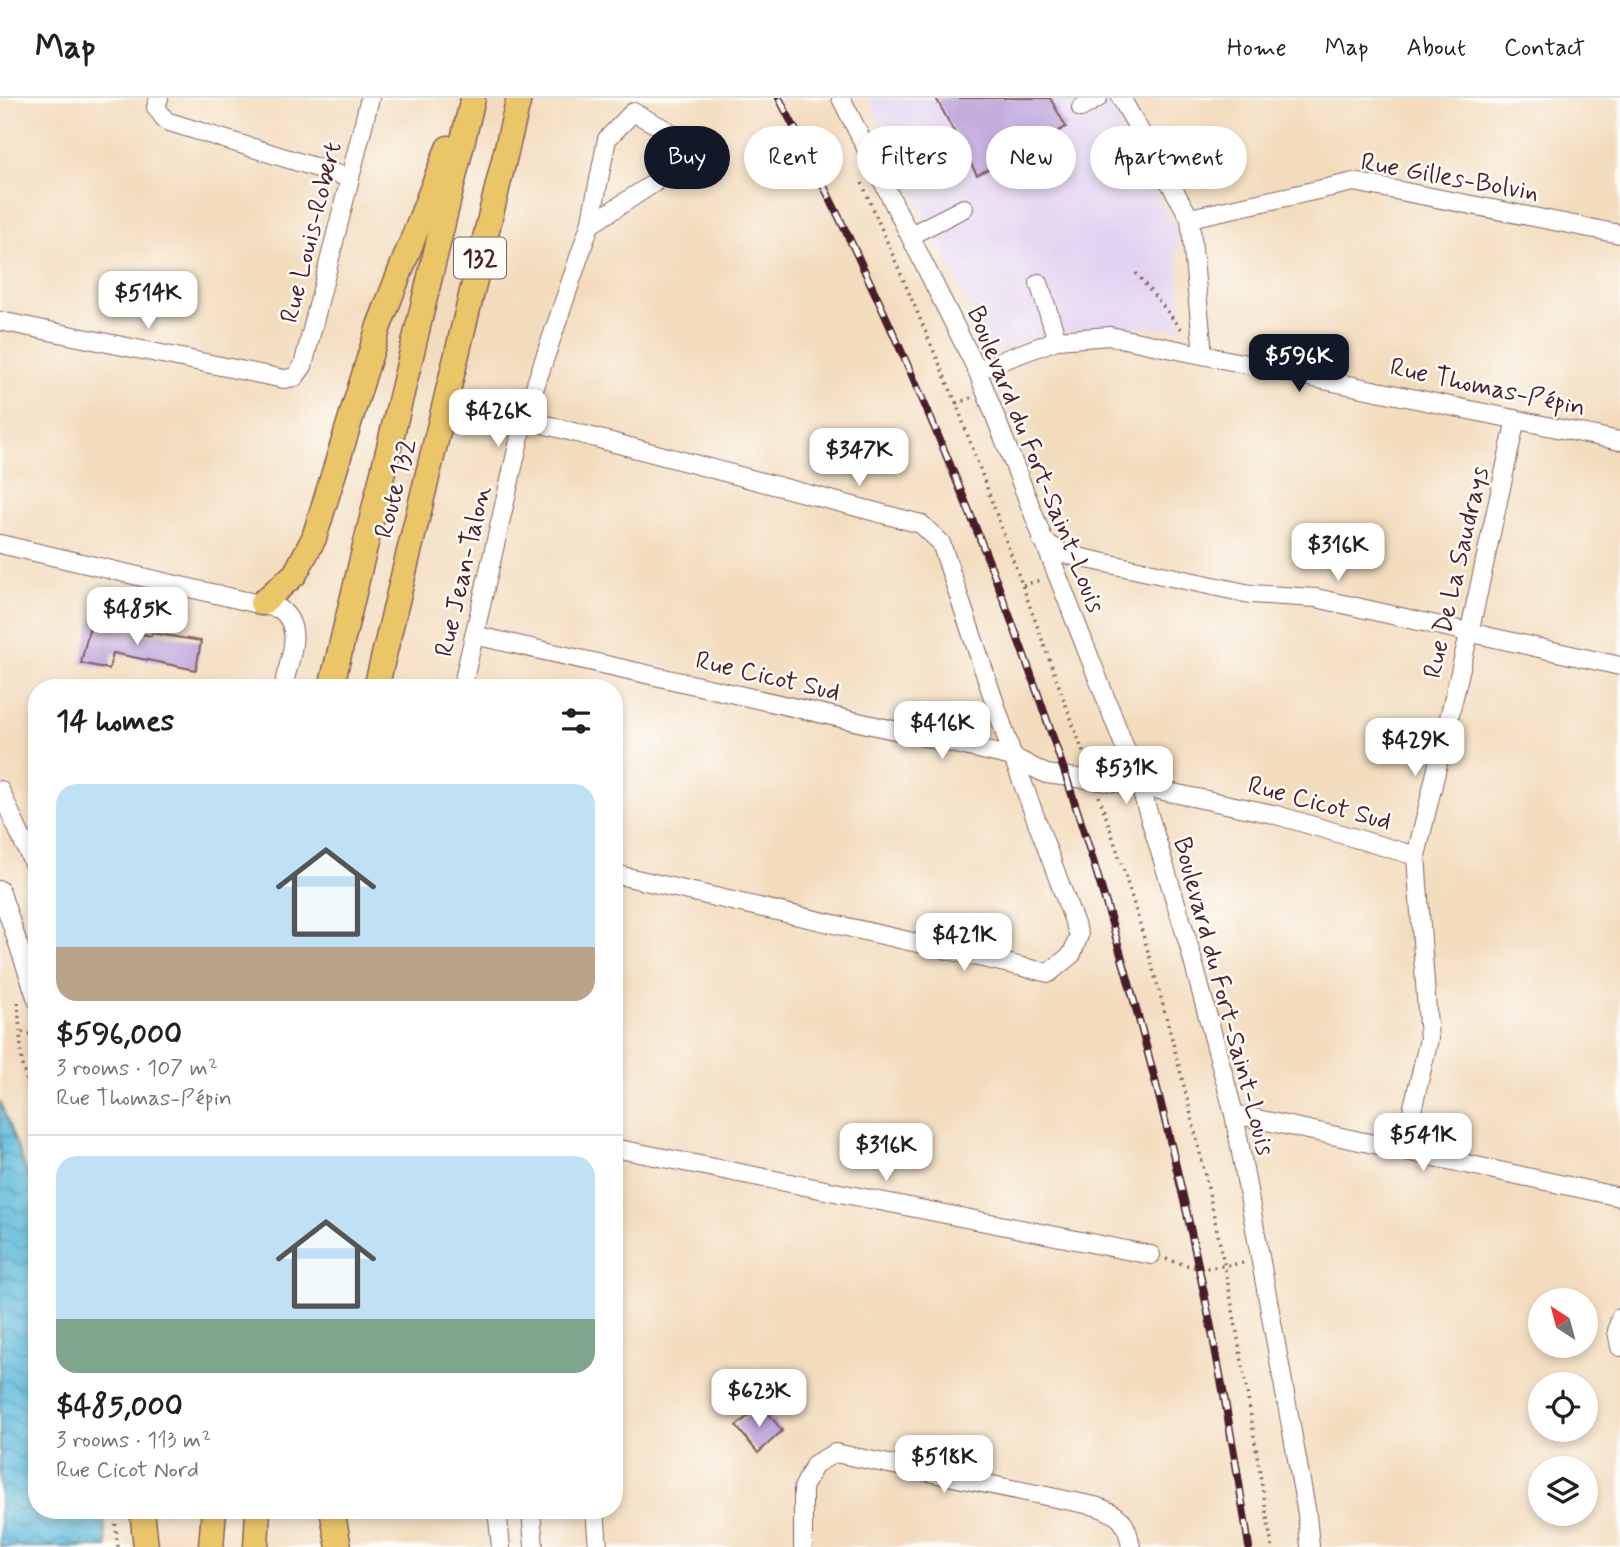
<!DOCTYPE html>
<meta charset="utf-8">
<style>
:root{--surface:#fff;--page:#f6f6f6;--text:#202124;--muted:#757577;--line:#e0e0e0;--accent:#111827}
body{margin:0;font-family:Mynerve,sans-serif;background:var(--page);color:var(--text);height:100vh;display:flex;flex-direction:column;font-size:26px;white-space:nowrap}
*{box-sizing:border-box;margin:0}
p{font-size:23px;color:var(--muted)}
.icon{flex:none;width:38px;height:38px;fill:none;stroke:currentColor;stroke-width:2;stroke-linecap:round;stroke-linejoin:round}
.map{position:relative;flex:1;overflow:hidden}
.side{position:absolute;left:28px;top:581px;width:595px;height:840px;display:flex;flex-direction:column;background:var(--surface);border-radius:28px;box-shadow:0 4px 10px #0003}
.side>*{flex:none}
.banner{position:absolute;left:644px;top:28px;width:665px;height:63px;display:flex;gap:14px}
.needle{width:46px;rotate:324deg}
.fabs{position:absolute;left:1528px;top:1190px;display:grid;gap:14px}
.fabs a{display:grid;place-items:center;width:70px;height:70px;border-radius:50%;background:var(--surface);box-shadow:0 4px 10px #0003;font-size:35px}
.price{position:absolute;translate:-50% -60px;padding:0 16px;border-radius:14px;background:#fff;color:#222;font-size:23px;line-height:46px;filter:drop-shadow(0 2px 4px #0008)}
.price::after{content:'';position:absolute;left:50%;top:42px;width:21px;height:16px;margin-left:-10px;background:inherit;clip-path:polygon(0 0,100% 0,50% 100%)}
.price.current{background:var(--accent);color:#fff}
ul{padding:0;list-style:none}
li{display:grid;align-content:center;gap:14px;height:371px;padding:0 28px}
li+li{border-top:2px solid var(--line)}
li span{display:grid;place-items:center;height:217px;border-radius:21px;color:#555}
li>.icon{margin-inline-start:auto}
span .icon{width:126px;height:126px;fill:#fffc;stroke-width:1}
li b{font-size:30px}
h2{display:flex;justify-content:space-between;align-items:center;height:84px;padding:0 28px;font-size:30px}
.chip{padding:0 24px;border-radius:32px;background:var(--surface);box-shadow:0 4px 10px #0003;font-size:24px;line-height:63px}
.chip.current{background:var(--accent);color:#fff}
header{display:flex;align-items:center;gap:42px;box-sizing:border-box;height:98px;padding:0 35px;background:var(--surface);border-bottom:2px solid var(--line)}
header strong{font-size:33px}
nav{display:flex;gap:38px;margin-inline-start:auto;font-size:24px}
.map>svg:first-child{display:block}
.built{fill:#e3d3f2}
.water{fill:url(#water-waves);stroke:#526c82;stroke-width:2}
.building{fill:#b89cd9}
.lines{fill:none;stroke-linecap:round;stroke-linejoin:round}
.minor-casing{stroke:#85615e;stroke-width:20}
.highway-casing{stroke:#85615e;stroke-width:27}
.path{stroke:#85615e;stroke-width:3.5;stroke-dasharray:2 5;stroke-linecap:butt}
.minor{stroke:#fff;stroke-width:18}
.highway{stroke:#ebc669;stroke-width:24}
.rail-casing{stroke:#4a1f2b;stroke-width:8}
.rail{stroke:#fdfcf7;stroke-width:5;stroke-dasharray:16;stroke-linecap:butt}
.labels{text-anchor:middle;stroke-width:5;stroke-linejoin:round;paint-order:stroke}
.shield{fill:#fdfcf7;stroke:#806168;stroke-width:2}
.shield-label{font-size:24px;font-weight:bold;fill:#4a1f2b}
.street-label{font-size:26px;fill:#4a1f2b;stroke:#fdfcf7}
</style>
<header>
<strong>Map</strong>
<nav><a>Home</a><a>Map</a><a>About</a><a>Contact</a></nav>
</header>
<div class="map">
<svg width="1620" height="1449" viewBox="0 0 1620 1449">
<defs>
<pattern id="water-waves" width="16" height="10" patternUnits="userSpaceOnUse" patternTransform="scale(1.75)"><rect width="16" height="10" fill="#5bb9da"/><path d="M0 5q4-4 8 0t8 0" fill="none" stroke="#4d96b1"/></pattern>
</defs>
<rect width="100%" height="100%" fill="#fdfcf7"/>
<filter id="ink" filterUnits="userSpaceOnUse"><feTurbulence type="fractalNoise" baseFrequency=".0143" numOctaves="2"/><feDisplacementMap in="SourceGraphic" scale="14" xChannelSelector="R" yChannelSelector="G"/><feConvolveMatrix kernelMatrix="1 2 1 2 8 2 1 2 1" color-interpolation-filters="sRGB"/></filter>
<filter id="wash" filterUnits="userSpaceOnUse"><feTurbulence type="fractalNoise" baseFrequency=".00686" numOctaves="4" result="noise"/><feDisplacementMap in="SourceGraphic" scale="28" xChannelSelector="R" yChannelSelector="G"/><feGaussianBlur stdDeviation="1.57" result="paint"/><feColorMatrix in="noise" values="0 0 0 0 0 0 0 0 0 0 0 0 0 0 0 0 0 1.4 0 .05"/><feComposite in="paint" operator="in"/></filter>
<g filter="url(#wash)">
<rect width="100%" height="100%" fill="#f3dcbd"/>
<path class="built" d="M868,0H1107L1176,134L1183,231L1111,228L1051,236L992,256Z"/>
<path class="water" d="M0,1003L37,1102V1412H103L107,1449H0Z"/>
<g id="blocks">
<g class="building">
<path d="M936,0H1050L1066,29L977,77Z"/>
<path d="M92,519L116,524L115,530L151,538L152,535L201,543L196,572L113,555L109,571L81,565Z"/>
<path d="M762,1307L782,1333L758,1355L736,1328Z"/>
</g>
</g>
</g>
<g filter="url(#ink)">
<use href="#blocks" fill-opacity="0" stroke="#85615e" stroke-width="2"/>
<g class="lines">
<defs>
<g id="minor">
<path d="M159,0L156,9L166,23L350,80"/>
<path d="M841,0L977,272L1140,688L1187,841L1234,1016L1307,1416L1310,1449"/>
<path d="M1121,0L1190,120L1203,256"/>
<path d="M1081,10L1098,0"/>
<path d="M1190,120L1354,84L1620,136"/>
<path d="M911,137L964,110"/>
<path d="M1039,185L1057,242"/>
<path d="M0,223L284,281L295,279L303,268L370,0"/>
<path d="M977,272L1057,242L1110,238L1620,343"/>
<path d="M524,321L921,426L941,445L1013,659L1079,837L1072,856L1049,875L614,776"/>
<path d="M1042,442L1064,456L1250,496L1316,500L1620,568"/>
<path d="M0,446L280,511C303,529 291,557 285,581"/>
<path d="M474,537L1013,659L1046,676L1140,688L1273,716L1416,758"/>
<path d="M462,590L524,321L590,127L607,41L633,14L668,33L674,56L654,85L590,127"/>
<path d="M0,692L37,774"/>
<path d="M0,792L37,902"/>
<path d="M1234,1016L1620,1099"/>
<path d="M614,1050L1151,1157"/>
<path d="M1403,1051L1429,941L1416,758L1469,536L1516,321"/>
<path d="M1620,1220L1617,1233L1620,1249"/>
<path d="M497,1412L501,1449"/>
<path d="M531,1412L534,1449"/>
<path d="M595,1412L598,1449"/>
<path d="M803,1449V1390L815,1366L835,1355L1095,1408C1120,1416 1127,1423 1131,1449"/>
</g>
<g id="highway">
<path d="M262,505L295,476L314,440L379,228L448,50"/>
<path d="M331,590L473,0"/>
<path d="M376,590L519,0"/>
<path d="M142,1412L146,1449"/>
<path d="M332,1412L339,1449"/>
<path d="M211,1449L214,1412"/>
<path d="M256,1449L258,1412"/>
</g>
</defs>
<use href="#minor" class="minor-casing"/>
<use href="#highway" class="highway-casing"/>
<g class="path">
<path d="M862,85L956,305L1087,665"/>
<path d="M1136,175L1183,233"/>
<path d="M956,305L971,300"/>
<path d="M1023,487L1041,482"/>
<path d="M1099,698C1151,850 1192,1008 1224,1166C1243,1259 1256,1355 1272,1449"/>
<path d="M18,904L22,967L37,1015"/>
<path d="M22,934L37,938"/>
<path d="M1166,1161L1200,1171L1244,1165"/>
<path d="M114,1412L118,1449"/>
</g>
<use href="#minor" class="minor"/>
<use href="#highway" class="highway"/>
<defs>
<path id="rail" d="M779,0C1016,454 1174,943 1249,1449"/>
</defs>
<use href="#rail" class="rail-casing"/>
<use href="#rail" class="rail"/>
</g>
</g>
<g class="labels">
<rect class="shield" x="454" y="139.5" width="52" height="41" rx="5"/>
<g class="shield-label">
<text x="480" y="168">132</text>
</g>
<g class="street-label">
<text transform="translate(1450 78) rotate(10)" y="9">Rue Gilles-Bolvin</text>
<text transform="translate(310 134) rotate(-76)" y="9">Rue Louis-Robert</text>
<text transform="translate(1488 288) rotate(12)" y="9">Rue Thomas-Pépin</text>
<text transform="translate(1037 361) rotate(68)" y="9">Boulevard du Fort-Saint-Louis</text>
<text transform="translate(394 390) rotate(-76)" y="9">Route 132</text>
<text transform="translate(462 473) rotate(-77)" y="9">Rue Jean-Talon</text>
<text transform="translate(1455 474) rotate(-77)" y="9">Rue De La Saudrays</text>
<text transform="translate(768 577) rotate(13)" y="9">Rue Cicot Sud</text>
<text transform="translate(1320 704) rotate(15)" y="9">Rue Cicot Sud</text>
<text transform="translate(1225 898) rotate(75)" y="9">Boulevard du Fort-Saint-Louis</text>
</g>
</g>
</svg>
<div class="fabs">
<a><svg class="needle" viewBox="-14 -14 28 28"><path d="M0-13l5 13h-10z" fill="#e53935"/><path d="M0 13l5-13h-10z" fill="#757577"/></svg></a>
<a><svg class="icon" aria-label="locate" viewBox="0 0 24 24"><circle cx="12" cy="12" r="6"/><path d="M12 2v4M12 18v4M2 12h4M18 12h4"/></svg></a>
<a><svg class="icon" aria-label="layers" viewBox="0 0 24 24"><path d="M12 4l9 5-9 5-9-5zM3 14l9 5 9-5"/></svg></a>
</div>
<b class="price" style="left:148px;top:233px">$514K</b>
<b class="price current" style="left:1299px;top:296px">$596K</b>
<b class="price" style="left:498px;top:351px">$426K</b>
<b class="price" style="left:859px;top:390px">$347K</b>
<b class="price" style="left:1338px;top:485px">$316K</b>
<b class="price" style="left:137px;top:549px">$485K</b>
<b class="price" style="left:942px;top:663px">$416K</b>
<b class="price" style="left:1415px;top:680px">$429K</b>
<b class="price" style="left:1126px;top:708px">$531K</b>
<b class="price" style="left:964px;top:875px">$421K</b>
<b class="price" style="left:1423px;top:1075px">$541K</b>
<b class="price" style="left:886px;top:1085px">$316K</b>
<b class="price" style="left:759px;top:1331px">$623K</b>
<b class="price" style="left:944px;top:1397px">$518K</b>
<div class="banner">
<a class="chip current">Buy</a>
<a class="chip">Rent</a>
<a class="chip">Filters</a>
<a class="chip">New</a>
<a class="chip">Apartment</a>
</div>
<section class="side">
<h2>14 homes<svg class="icon" aria-label="filters" viewBox="0 0 24 24"><path d="M4 7h16M4 17h16"/><circle cx="9" cy="7" r="2"/><circle cx="15" cy="17" r="2"/></svg></h2>
<ul>
<li><span style="background:linear-gradient(#bfe0f5 75%,#b9a48a 0)"><svg class="icon" aria-label="home" viewBox="0 0 24 24"><path d="M3 11l9-7 9 7M6 9v11h12V9"/></svg></span><div><b>$596,000</b><p>3 rooms · 107 m²</p><p>Rue Thomas-Pépin</p></div></li>
<li><span style="background:linear-gradient(#bfe0f5 75%,#7fa58c 0)"><svg class="icon" aria-label="home" viewBox="0 0 24 24"><path d="M3 11l9-7 9 7M6 9v11h12V9"/></svg></span><div><b>$485,000</b><p>3 rooms · 113 m²</p><p>Rue Cicot Nord</p></div></li>
</ul>
</section>
</div>
